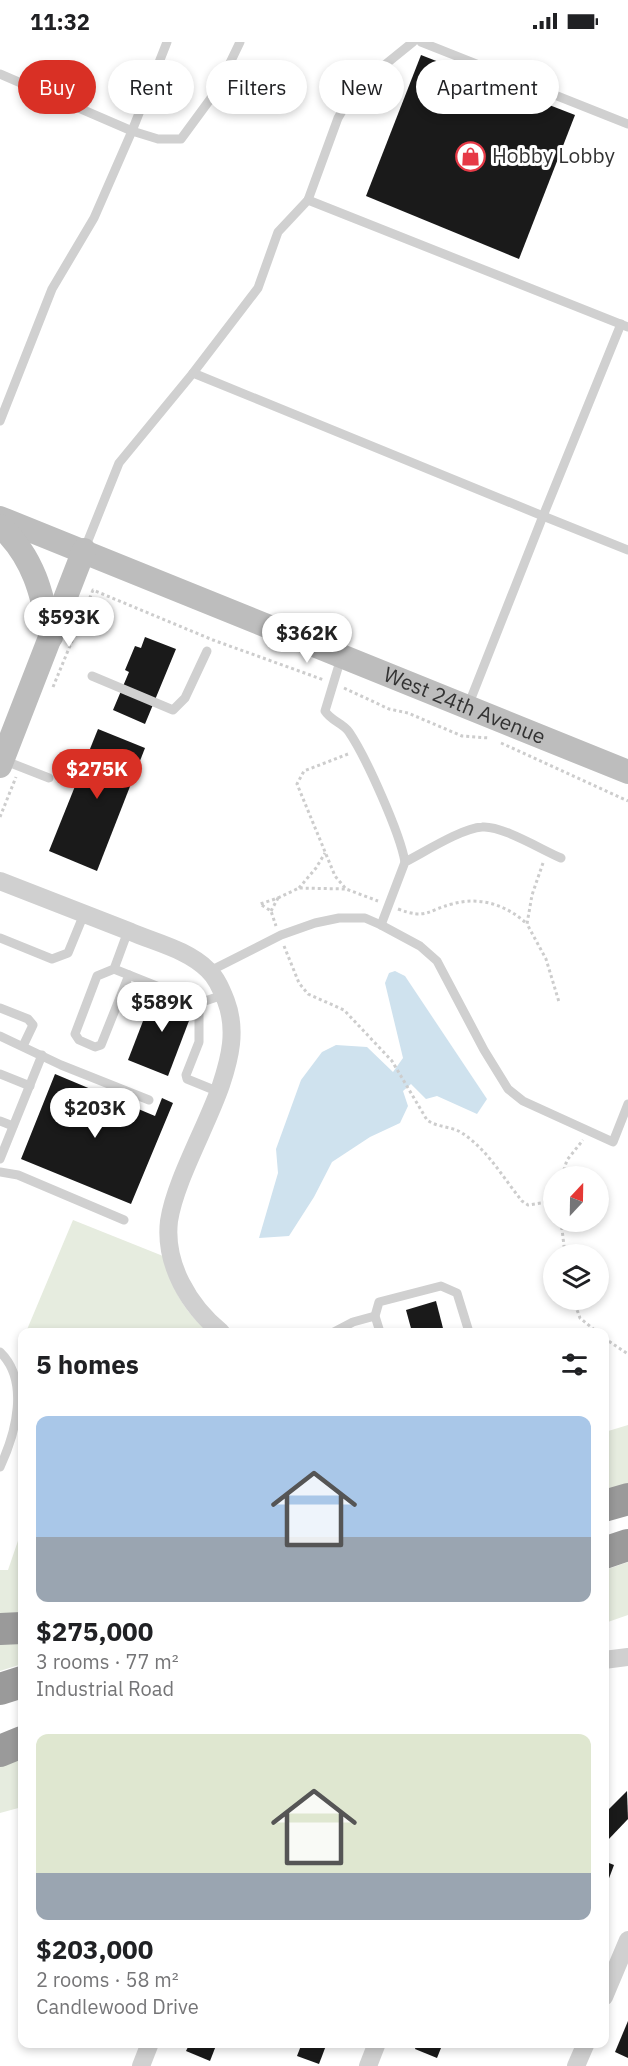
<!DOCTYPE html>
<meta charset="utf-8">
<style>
:root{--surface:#fff;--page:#f2f2f2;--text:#202124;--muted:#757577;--accent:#d93025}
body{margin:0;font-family:"IBM Plex Sans",sans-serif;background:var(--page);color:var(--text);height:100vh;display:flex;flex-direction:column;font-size:22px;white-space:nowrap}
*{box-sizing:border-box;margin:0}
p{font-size:20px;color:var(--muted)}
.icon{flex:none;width:33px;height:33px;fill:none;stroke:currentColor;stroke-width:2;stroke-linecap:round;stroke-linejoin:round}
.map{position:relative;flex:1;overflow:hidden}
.details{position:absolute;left:18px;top:1286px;width:591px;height:720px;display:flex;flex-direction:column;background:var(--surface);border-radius:12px;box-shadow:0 3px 9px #0003}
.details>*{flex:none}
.hud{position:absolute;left:18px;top:18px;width:592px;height:54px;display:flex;gap:12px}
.needle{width:39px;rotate:22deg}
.fabs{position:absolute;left:543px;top:1124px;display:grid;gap:12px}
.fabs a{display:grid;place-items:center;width:66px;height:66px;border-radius:50%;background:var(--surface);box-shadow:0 3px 9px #0003;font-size:30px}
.price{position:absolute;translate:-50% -51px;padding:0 14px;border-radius:21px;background:#fff;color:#222;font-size:20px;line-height:39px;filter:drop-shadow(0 2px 3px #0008)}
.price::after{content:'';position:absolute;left:50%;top:36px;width:18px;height:14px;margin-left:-9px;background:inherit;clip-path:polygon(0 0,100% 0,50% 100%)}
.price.current{background:var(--accent);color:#fff}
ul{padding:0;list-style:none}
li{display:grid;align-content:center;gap:12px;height:318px;padding:0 18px}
li span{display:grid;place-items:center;height:186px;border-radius:12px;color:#555}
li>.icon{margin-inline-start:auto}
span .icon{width:108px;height:108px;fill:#fffc;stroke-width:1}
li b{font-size:26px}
h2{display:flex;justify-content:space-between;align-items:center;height:72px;padding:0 18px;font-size:26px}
.chip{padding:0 21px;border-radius:27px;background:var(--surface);box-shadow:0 3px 9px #0003;font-size:21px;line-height:54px}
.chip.current{background:var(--accent);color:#fff}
.status{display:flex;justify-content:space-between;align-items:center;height:42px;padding:0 30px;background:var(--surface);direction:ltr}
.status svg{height:16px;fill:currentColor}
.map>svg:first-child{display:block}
.green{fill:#e6ecdf}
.water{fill:#cfe2ee}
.building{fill:#1a1a1a}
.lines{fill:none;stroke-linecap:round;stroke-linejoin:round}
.path{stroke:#cdcdcd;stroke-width:3;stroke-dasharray:3 3;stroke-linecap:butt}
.lane{stroke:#d0d0d0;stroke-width:9}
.street{stroke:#d0d0d0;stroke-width:18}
.secondary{stroke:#bdbdbd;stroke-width:24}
.highway{stroke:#9a9a9a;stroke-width:32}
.labels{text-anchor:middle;stroke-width:6;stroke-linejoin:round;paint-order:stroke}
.poi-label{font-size:21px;fill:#333;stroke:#fff;text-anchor:start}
.street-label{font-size:21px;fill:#333;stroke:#fff}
</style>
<div class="status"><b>11:32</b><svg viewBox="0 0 49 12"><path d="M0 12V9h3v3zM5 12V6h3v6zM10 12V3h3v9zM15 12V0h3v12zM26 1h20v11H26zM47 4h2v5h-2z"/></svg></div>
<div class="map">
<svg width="628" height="2024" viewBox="0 0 628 2024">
<rect width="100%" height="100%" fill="#fff"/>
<g class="green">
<path d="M73,1178L163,1214C172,1246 183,1269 209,1290H26Z"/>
<path d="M628,1383V1441L605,1448V1390Z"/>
<path d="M22,1487V1575L0,1576V1528H8Z"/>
<path d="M628,1520V1573L605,1581V1528Z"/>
<path d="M22,1594V1622L0,1629V1595Z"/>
<path d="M22,1712V1765L0,1771V1720Z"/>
</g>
<path class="water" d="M395,929L405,934L487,1057L477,1072L437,1054L426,1057L411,1042L403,1049L408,1064L400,1081L370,1095L332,1120L314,1155L289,1194L259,1196L278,1131L276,1107L301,1038L322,1010L336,1003L367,1005L393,1030L403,1016L385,941L389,931Z"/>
<g class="building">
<path d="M421,13L575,73L519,217L366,154Z"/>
<path d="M145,595L176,607L145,682L113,668L129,630L125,628L135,604L141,606Z"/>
<path d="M98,687L145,706L97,829L49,809Z"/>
<path d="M155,948L195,963L168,1034L128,1018Z"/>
<path d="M55,1032L155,1074L162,1056L173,1061L131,1162L21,1117Z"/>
<path d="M436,1259L444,1290H412L406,1268Z"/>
<path d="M627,1749L628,1777L607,1799L604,1772Z"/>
<path d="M604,1819L614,1823L605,1847H604Z"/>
<path d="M628,1979V2016L615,2010Z"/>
<path d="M190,2001H217L210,2019L186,2009Z"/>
<path d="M302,2001H327L319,2022L297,2014Z"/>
<path d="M417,2001H443L437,2016L415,2007Z"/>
</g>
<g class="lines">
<g class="path">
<path d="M53,645L93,548L213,598L324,638"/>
<path d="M344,646L389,667L408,671L462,694L489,696"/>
<path d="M501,701L628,759"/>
<path d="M348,712L304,729L297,742L335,834L346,847L378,859"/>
<path d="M0,775L16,735"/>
<path d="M543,821L532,853L527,882L546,917L559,960"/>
<path d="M299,846L316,826L325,811"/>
<path d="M278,856L299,846L346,847"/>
<path d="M398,867C427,878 428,868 452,862C480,854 507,863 527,882"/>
<path d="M271,869L278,856L260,862L271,869L276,884"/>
<path d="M284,904L299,941L308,952L344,968L392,1019L427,1078C438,1086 452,1084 462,1091C487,1107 504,1137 522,1159L528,1163L554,1159"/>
<path d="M562,1134L567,1118L583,1098"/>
<path d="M561,1179L565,1212"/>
<path d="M573,1257L580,1276L597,1290"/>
<path d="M604,1296L628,1312"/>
</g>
<g class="lane">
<path d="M421,0L628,82"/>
<path d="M0,32L132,89L167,0"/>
<path d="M308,158L628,285"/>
<path d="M621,282L543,474L628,508"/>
<path d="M193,331L258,246L278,190L308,158L338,76L355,47L413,0"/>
<path d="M0,379L52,247L94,176L132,89L158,97H181L217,48L240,0"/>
<path d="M85,506L119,421L193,331L543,474L468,664"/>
<path d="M341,616L325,669C331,679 343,681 349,690C366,715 400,791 405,820"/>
<path d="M92,634L173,668L185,656L207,609"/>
<path d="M3,718L49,736"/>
<path d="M381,883L405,820C423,811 462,786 482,785C501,783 542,808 561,816"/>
<path d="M0,896L52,917L68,911L84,872"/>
<path d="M114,927L129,933L101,1003L95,1005L79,998L75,992L97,934L114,927L128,889"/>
<path d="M210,929L281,893L315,881L339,876H365L381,883L420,904L437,919L484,1008L508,1047L523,1059L613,1100L628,1062"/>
<path d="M129,933L199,961L223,953"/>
<path d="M199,961V1000L186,1033L187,1037L219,1050"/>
<path d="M0,966L28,977L33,983L23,1004"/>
<path d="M0,994L61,1023L149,1058"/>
<path d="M0,1032L30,1044"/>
<path d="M0,1079L13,1084"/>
<path d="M0,1117L42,1013"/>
<path d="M0,1130L18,1133L124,1178"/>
<path d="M334,1290L353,1280L375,1274"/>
<path d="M380,1290L375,1274L379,1260L441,1244L457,1251L469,1290"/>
<path d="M0,1310C30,1339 16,1391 0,1425"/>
</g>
<g class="street">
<path d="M0,839C44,856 87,873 131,890C157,901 188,908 208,928C217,936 222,949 226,959C237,988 230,1016 221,1043C207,1084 175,1139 169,1179C164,1222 189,1264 221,1290"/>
<path d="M604,1618L628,1615"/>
<path d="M604,1955L628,1898"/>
<path d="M141,2024L150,2001"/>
<path d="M368,2024L377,2001"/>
<path d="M576,2024L586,2001"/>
</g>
<g class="secondary">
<path id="s1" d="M0,476L628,730"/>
<path d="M0,484C34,515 42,552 51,595"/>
<path d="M0,724L84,508"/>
</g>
<g class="highway">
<path d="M604,1464L628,1457"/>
<path d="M604,1511L628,1503"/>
<path d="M0,1587L22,1586"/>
<path d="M0,1647L22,1640"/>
<path d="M0,1709L22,1700"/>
</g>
</g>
<defs>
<symbol id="shop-ring" viewBox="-11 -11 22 22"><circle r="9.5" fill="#fff" stroke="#e63946" stroke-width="1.5"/><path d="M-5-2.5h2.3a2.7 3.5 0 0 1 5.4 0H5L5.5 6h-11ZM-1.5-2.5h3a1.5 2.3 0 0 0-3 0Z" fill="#e63946"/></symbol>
</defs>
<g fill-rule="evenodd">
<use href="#shop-ring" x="454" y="98" width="33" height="33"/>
</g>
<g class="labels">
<g class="poi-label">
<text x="492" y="121">Hobby Lobby</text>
</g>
<g class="street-label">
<text dy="7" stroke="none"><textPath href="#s1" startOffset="501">West 24th Avenue</textPath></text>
</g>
</g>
</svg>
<div class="fabs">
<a><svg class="needle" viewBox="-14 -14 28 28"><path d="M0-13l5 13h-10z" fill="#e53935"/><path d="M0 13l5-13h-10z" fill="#757577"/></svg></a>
<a><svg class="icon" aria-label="layers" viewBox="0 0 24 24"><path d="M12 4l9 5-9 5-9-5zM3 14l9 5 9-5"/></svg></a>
</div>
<b class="price" style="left:69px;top:606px">$593K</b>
<b class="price" style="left:307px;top:622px">$362K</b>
<b class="price current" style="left:97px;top:758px">$275K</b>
<b class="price" style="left:162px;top:991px">$589K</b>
<b class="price" style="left:95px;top:1097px">$203K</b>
<div class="hud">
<a class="chip current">Buy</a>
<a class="chip">Rent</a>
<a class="chip">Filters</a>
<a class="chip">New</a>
<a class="chip">Apartment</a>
</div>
<section class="details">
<h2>5 homes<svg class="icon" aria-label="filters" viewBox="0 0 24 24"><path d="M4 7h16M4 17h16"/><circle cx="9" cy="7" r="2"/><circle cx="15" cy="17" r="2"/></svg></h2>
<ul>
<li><span style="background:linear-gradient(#a9c7e8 65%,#9aa5b1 0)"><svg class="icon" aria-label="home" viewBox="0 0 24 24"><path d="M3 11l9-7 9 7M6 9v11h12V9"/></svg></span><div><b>$275,000</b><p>3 rooms · 77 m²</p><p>Industrial Road</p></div></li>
<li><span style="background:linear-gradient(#dfe7d0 75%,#9aa5b1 0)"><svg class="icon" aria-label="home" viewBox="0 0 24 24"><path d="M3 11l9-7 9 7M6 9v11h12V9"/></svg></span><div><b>$203,000</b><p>2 rooms · 58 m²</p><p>Candlewood Drive</p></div></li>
</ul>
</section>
</div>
